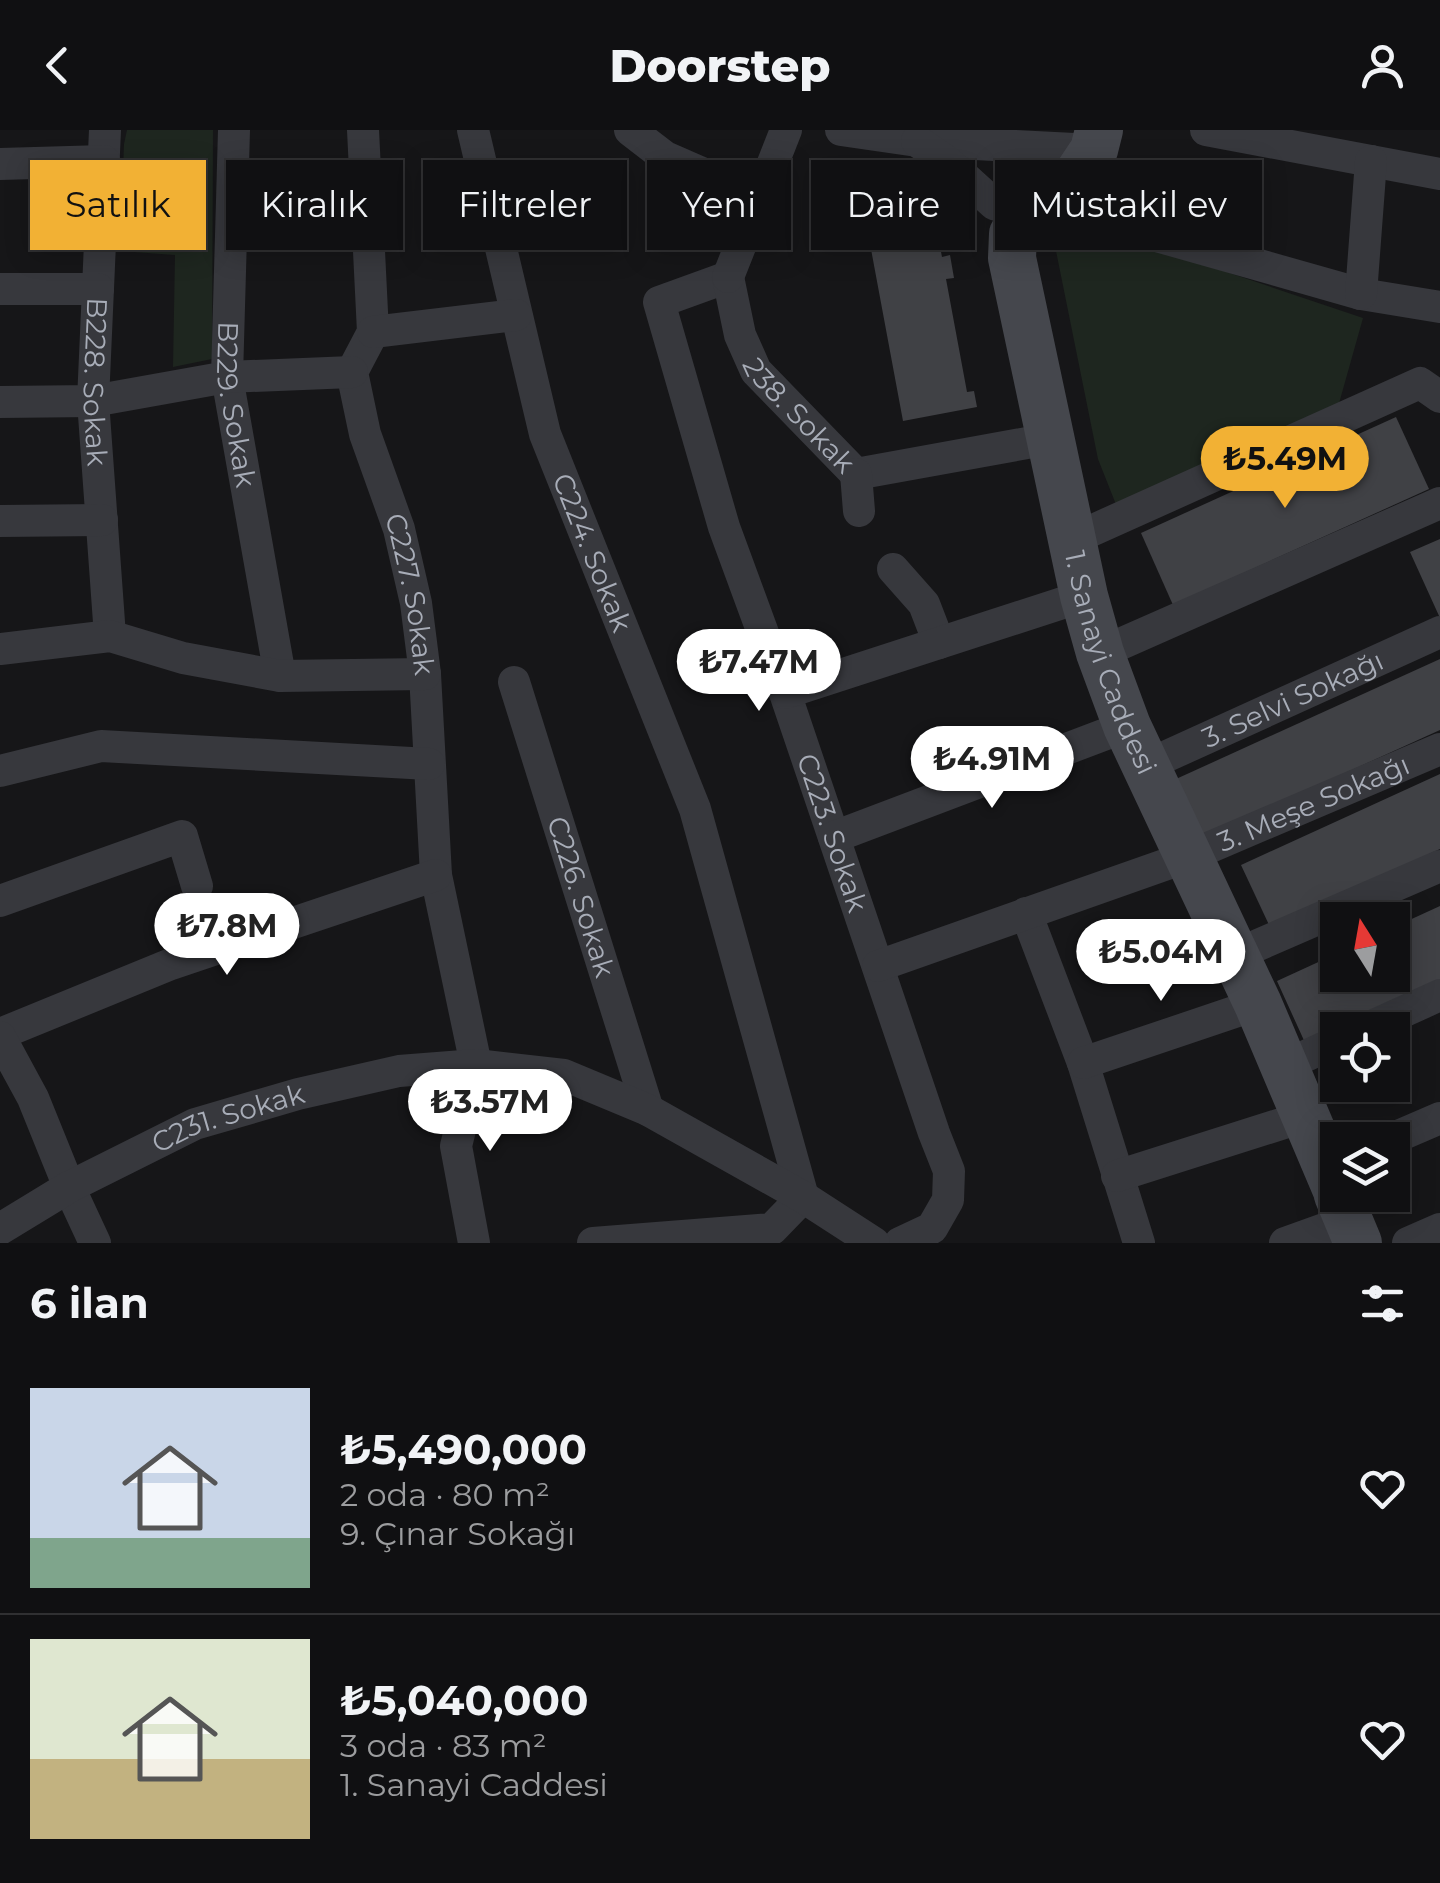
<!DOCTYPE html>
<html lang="tr">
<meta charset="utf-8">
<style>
:root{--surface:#101012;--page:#19191b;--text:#f1f3f6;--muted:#9c9d9f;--line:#303032;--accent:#f2b134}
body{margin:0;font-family:Montserrat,sans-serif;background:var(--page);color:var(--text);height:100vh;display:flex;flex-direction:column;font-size:38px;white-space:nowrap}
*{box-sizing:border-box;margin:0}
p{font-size:32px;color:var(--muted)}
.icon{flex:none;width:55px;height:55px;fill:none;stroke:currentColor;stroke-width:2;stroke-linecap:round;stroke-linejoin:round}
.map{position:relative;height:1113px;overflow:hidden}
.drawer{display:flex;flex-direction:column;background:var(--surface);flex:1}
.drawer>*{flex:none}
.top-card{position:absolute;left:30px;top:30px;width:1380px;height:90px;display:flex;gap:20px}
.needle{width:65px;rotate:349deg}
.fabs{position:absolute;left:1320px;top:772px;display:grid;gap:20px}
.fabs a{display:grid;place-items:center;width:90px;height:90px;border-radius:0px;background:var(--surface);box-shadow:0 5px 25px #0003,0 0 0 2px var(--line);font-size:50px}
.price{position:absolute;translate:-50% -85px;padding:0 22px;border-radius:35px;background:#fff;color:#222;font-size:32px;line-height:65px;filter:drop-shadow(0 2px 5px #0008)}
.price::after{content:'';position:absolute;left:50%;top:60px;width:30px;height:22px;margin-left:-15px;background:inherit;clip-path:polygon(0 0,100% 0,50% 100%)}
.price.on{background:var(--accent);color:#111}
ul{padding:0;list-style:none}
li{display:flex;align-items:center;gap:30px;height:250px;padding:0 30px}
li+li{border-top:2px solid var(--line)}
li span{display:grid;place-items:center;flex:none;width:280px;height:200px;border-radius:0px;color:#555}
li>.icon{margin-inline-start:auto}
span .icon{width:120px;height:120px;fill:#fffc;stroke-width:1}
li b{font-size:42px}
h2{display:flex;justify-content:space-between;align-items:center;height:120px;padding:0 30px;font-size:42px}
.pill{padding:0 35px;border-radius:0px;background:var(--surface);box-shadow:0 5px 25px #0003,0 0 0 2px var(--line);font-size:35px;line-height:90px}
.pill.on{background:var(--accent);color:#111}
header{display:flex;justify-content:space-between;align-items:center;height:130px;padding:0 30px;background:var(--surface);font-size:45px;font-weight:800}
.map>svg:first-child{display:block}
.green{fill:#1e261f}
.building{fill:#404145}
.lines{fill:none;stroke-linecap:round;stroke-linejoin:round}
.street{stroke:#37383d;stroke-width:32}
.secondary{stroke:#45474d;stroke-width:48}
.labels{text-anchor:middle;stroke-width:10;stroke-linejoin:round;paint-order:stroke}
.street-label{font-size:28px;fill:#a8adb8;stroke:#111113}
</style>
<header><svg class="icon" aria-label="back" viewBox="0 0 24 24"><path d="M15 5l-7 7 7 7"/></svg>Doorstep<svg class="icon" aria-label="person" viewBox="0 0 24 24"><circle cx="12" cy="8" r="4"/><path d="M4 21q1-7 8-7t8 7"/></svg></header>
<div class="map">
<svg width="1440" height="1113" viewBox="0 0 1440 1113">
<rect width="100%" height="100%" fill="#161618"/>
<g class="green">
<path d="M127,0H213L212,229L173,237L175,125L120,121L124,14Z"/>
<path d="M1084,88L1096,98L1363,188L1338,277L1117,377L1098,329L1055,116C1059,98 1066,92 1084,88Z"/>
</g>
<g class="building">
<path d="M935,91L942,127L950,125L954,148L946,149L967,262L974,261L977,277L903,291L868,103Z"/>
<path d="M1396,287L1429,359L1173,475L1141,403Z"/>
<path d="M1440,409V488L1410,422Z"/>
<path d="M1440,529V600L1202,708L1176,649Z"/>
<path d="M1440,644V719L1270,797L1241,735Z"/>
<path d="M1440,776V856L1307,917L1277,851L1338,823V845H1392V798Z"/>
</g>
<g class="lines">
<g class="street">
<path id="s1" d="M105,0L93,271L110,506"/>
<path id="s2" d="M234,0L227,247L280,546"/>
<path id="s3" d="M363,0L373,202L352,242L365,304L399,399L416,473L425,544L436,745L476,935L456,1016L474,1113"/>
<path id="s4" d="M473,0L545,304L695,679L803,1067L772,1099L593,1113"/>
<path d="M630,0L665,27L759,68"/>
<path d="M841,0L917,11L1094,20"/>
<path d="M1206,0L1440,44"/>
<path d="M917,11L949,33L994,74L1029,86"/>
<path d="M0,34L104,31"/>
<path d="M1068,59L1125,97L1361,164L1440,177"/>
<path id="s5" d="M728,147L659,172L724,397L785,563L934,1003L949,1041L948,1070L932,1098L900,1113"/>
<path id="s6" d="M728,147L740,205L756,241L856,344L1049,309"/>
<path d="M728,147L786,0"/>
<path d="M0,159H98"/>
<path d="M1361,164L1371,31"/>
<path d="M373,202L516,185"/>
<path d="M0,272L93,271L227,247L352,242"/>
<path d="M856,344L859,381"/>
<path d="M0,391L102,390"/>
<path d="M1071,410L1420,253L1440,267"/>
<path d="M893,439L924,474L939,513"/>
<path d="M0,519L110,506L183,528L280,546L425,544"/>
<path d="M1100,523L1440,373"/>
<path id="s7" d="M514,552L648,980"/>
<path d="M785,563L1084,466"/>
<path id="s8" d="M1145,636L1440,502"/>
<path d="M0,641L101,616L429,634"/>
<path d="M834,707L1127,596"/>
<path d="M0,771L182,706L197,756"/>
<path d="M1026,783L1083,933L1139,1113"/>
<path d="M1235,825L1440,736"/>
<path id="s9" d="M878,836L1187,727L1440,619"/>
<path d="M1363,900L1440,865"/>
<path d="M0,904L171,834L436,745"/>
<path d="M0,907L33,968L69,1057L95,1113"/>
<path d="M1083,933L1258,874"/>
<path d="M1284,936L1338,911"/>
<path d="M1389,1010L1440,988"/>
<path d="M1117,1046L1306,986"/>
<path id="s10" d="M0,1099L69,1057L195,994L298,964L399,941L476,935L564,945L648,980L803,1067L874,1113"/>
<path d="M1285,1113L1349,1090"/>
<path d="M1408,1113L1440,1099"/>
</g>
<g class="secondary">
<path id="s11" d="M1099,0L1094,20L1068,59L1029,86L1013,104L1012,128L1084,466L1100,523L1127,596L1258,874L1338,1063"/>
<path d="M1338,1065L1358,1113"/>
</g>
</g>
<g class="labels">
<g class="street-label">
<text dy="10" stroke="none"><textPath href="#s1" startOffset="252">B228. Sokak</textPath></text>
<text dy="10" stroke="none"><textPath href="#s2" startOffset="275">B229. Sokak</textPath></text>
<text dy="10" stroke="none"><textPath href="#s6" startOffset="160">238. Sokak</textPath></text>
<text dy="10" stroke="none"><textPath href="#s4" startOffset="440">C224. Sokak</textPath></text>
<text dy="10" stroke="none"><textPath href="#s3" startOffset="478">C227. Sokak</textPath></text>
<text dy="10" stroke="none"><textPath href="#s11" startOffset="580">1. Sanayi Caddesi</textPath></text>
<text dy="10" stroke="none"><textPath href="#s8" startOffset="162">3. Selvi Sokağı</textPath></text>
<text dy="10" stroke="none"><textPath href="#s9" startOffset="465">3. Meşe Sokağı</textPath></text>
<text dy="10" stroke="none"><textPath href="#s5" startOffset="632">C223. Sokak</textPath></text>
<text dy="10" stroke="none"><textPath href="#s7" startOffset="225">C226. Sokak</textPath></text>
<text dy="10" stroke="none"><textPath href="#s10" startOffset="255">C231. Sokak</textPath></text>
</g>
</g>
</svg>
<div class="fabs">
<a><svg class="needle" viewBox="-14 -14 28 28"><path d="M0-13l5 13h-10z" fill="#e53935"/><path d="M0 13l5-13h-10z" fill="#9c9d9f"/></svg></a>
<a><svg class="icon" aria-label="locate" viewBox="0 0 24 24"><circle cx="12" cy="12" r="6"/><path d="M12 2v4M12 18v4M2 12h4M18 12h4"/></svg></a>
<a><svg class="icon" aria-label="layers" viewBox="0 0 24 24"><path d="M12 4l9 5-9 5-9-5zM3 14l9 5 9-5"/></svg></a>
</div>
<b class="price on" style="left:1285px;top:381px">₺5.49M</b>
<b class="price" style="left:759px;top:584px">₺7.47M</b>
<b class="price" style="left:992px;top:681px">₺4.91M</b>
<b class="price" style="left:227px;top:848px">₺7.8M</b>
<b class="price" style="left:1161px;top:874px">₺5.04M</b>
<b class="price" style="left:490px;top:1024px">₺3.57M</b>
<div class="top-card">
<a class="pill on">Satılık</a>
<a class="pill">Kiralık</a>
<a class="pill">Filtreler</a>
<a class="pill">Yeni</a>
<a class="pill">Daire</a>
<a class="pill">Müstakil ev</a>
</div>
</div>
<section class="drawer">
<h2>6 ilan<svg class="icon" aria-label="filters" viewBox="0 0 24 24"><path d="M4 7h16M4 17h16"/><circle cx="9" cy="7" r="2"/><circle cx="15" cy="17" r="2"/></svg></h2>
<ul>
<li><span style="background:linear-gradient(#c9d6e8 75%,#7fa58c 0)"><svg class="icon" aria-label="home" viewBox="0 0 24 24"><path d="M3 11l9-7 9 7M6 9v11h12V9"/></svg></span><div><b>₺5,490,000</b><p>2 oda · 80 m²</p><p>9. Çınar Sokağı</p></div><svg class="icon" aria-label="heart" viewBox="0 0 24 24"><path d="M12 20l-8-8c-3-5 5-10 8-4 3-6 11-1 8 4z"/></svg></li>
<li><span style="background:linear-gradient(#dfe7d0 60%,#c2b280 0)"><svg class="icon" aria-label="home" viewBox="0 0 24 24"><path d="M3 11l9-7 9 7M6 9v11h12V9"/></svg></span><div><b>₺5,040,000</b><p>3 oda · 83 m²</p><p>1. Sanayi Caddesi</p></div><svg class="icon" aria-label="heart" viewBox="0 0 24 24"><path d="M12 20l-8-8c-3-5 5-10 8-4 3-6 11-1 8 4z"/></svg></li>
</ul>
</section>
